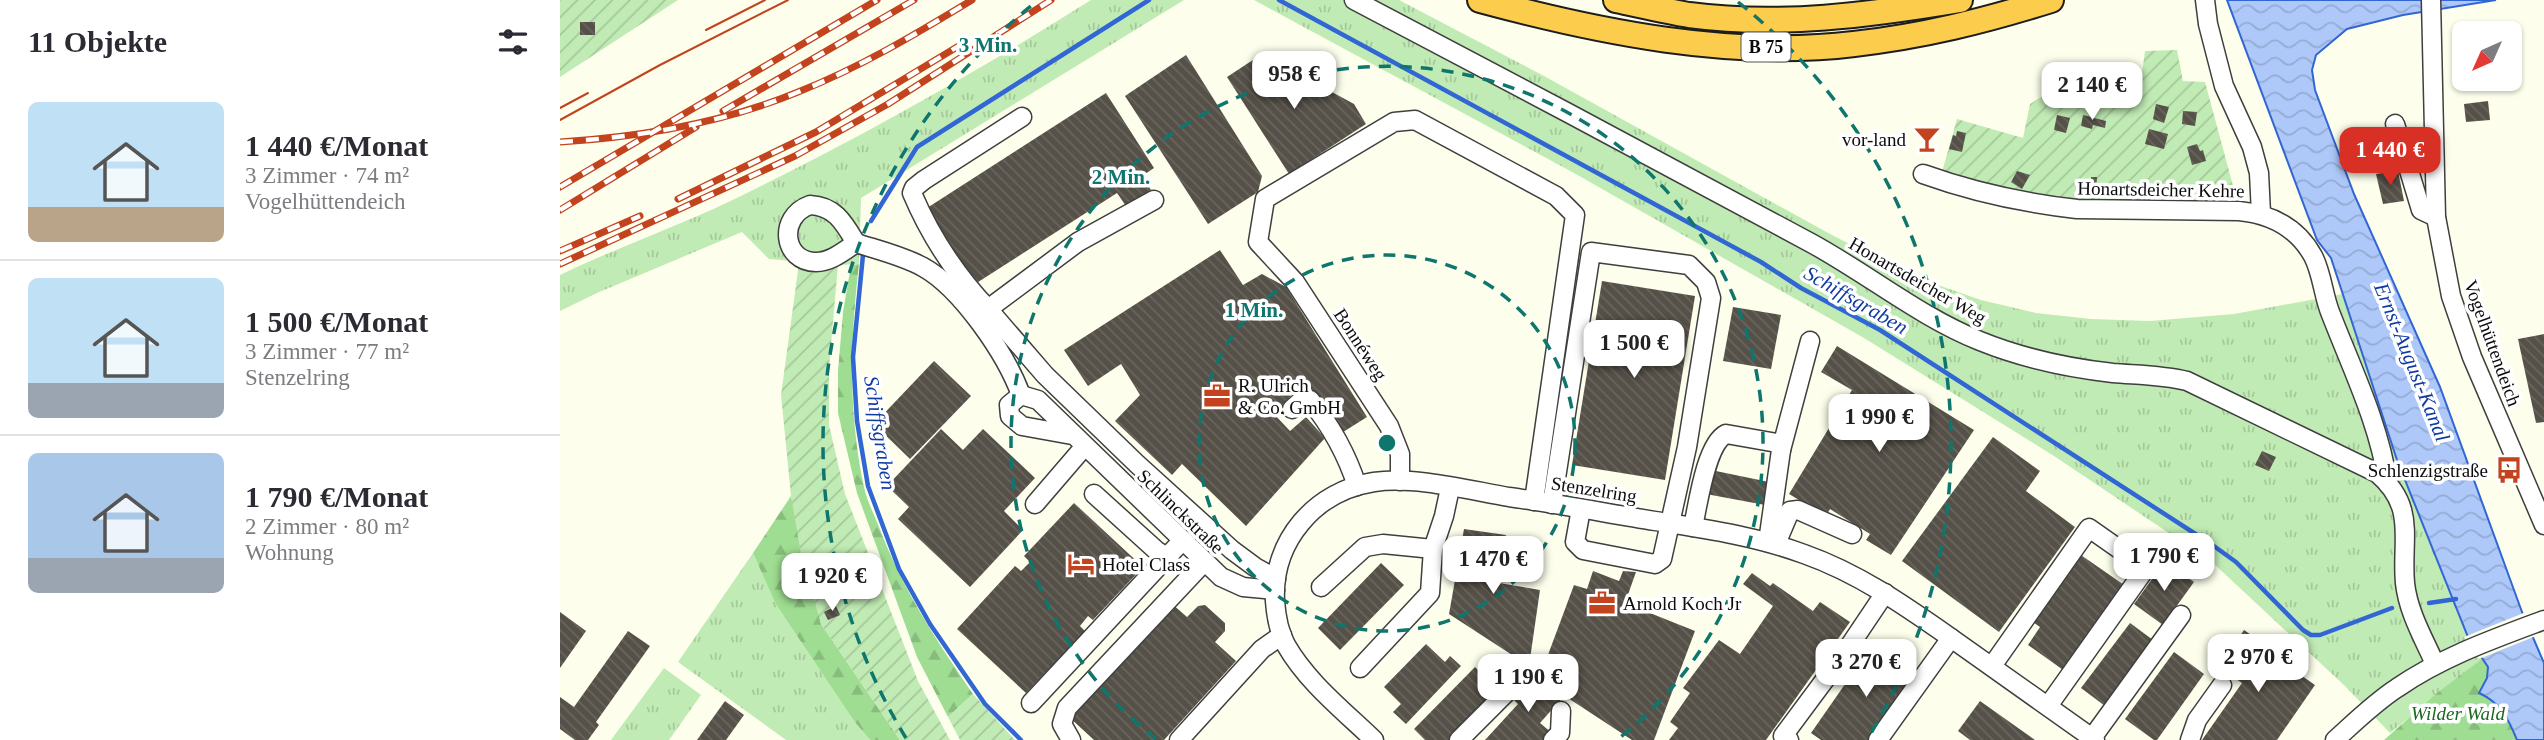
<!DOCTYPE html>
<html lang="de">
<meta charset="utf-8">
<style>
:root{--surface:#fff;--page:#f7f7f7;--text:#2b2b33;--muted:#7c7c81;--line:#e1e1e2;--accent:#d93025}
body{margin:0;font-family:Georgia,serif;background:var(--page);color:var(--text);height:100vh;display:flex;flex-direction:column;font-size:26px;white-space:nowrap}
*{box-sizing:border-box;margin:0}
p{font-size:23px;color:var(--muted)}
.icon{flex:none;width:38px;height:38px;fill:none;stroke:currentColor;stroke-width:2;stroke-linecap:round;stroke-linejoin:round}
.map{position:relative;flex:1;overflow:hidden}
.drawer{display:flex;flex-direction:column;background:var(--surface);width:560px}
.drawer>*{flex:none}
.needle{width:46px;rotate:225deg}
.controls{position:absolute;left:1892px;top:21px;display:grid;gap:14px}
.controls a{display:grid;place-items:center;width:70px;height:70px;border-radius:10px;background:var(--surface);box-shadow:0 2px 5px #0004;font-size:35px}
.price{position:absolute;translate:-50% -60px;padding:0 16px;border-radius:14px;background:#fff;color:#222;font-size:23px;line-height:46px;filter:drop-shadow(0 2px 4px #0008)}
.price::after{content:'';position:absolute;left:50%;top:42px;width:21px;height:16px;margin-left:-10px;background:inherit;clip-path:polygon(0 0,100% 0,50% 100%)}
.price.active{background:var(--accent);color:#fff}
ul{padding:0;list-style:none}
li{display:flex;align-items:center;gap:21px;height:175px;padding:0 28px}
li+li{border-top:2px solid var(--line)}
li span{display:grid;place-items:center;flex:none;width:196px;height:140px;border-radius:10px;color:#555}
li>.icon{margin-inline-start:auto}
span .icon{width:84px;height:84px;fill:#fffc;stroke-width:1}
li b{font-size:30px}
h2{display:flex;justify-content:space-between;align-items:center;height:84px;padding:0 28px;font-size:30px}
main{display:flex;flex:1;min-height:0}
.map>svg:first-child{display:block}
.grass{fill:url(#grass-tufts)}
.forest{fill:url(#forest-firs)}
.garden{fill:url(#garden-furrows)}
.water{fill:url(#water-waves);stroke:#3166d4;stroke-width:2}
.pier{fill:#fdffec}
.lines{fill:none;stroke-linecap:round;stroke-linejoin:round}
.stream{stroke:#3166d4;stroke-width:4.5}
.building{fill:url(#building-back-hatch)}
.minor-casing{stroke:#3f3f3f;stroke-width:21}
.highway-casing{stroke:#1d1d1d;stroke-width:28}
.minor{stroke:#fff;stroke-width:18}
.highway{stroke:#fccd4d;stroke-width:24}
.tram{stroke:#c3431e;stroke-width:2}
.rail-casing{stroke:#c3431e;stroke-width:7}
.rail{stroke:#fff;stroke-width:4.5;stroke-dasharray:13;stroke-linecap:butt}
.ring{fill:none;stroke:#0f766e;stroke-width:3.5;stroke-dasharray:12 9}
.labels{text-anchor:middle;stroke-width:7;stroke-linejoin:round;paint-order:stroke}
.shield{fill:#fff;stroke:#555;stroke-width:2}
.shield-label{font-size:18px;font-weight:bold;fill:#0c0c0c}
.poi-label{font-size:19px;fill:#0c0c0c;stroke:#fff;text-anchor:start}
.street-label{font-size:19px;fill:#0c0c0c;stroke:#fff}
.park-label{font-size:19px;font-style:italic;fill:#1a671f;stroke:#fff}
.water-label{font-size:21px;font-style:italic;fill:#103ba4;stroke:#fff}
.centre{fill:#0f766e;stroke:#fff;stroke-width:3.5}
.ring-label{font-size:21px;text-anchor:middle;font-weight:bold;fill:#0f766e;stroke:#fff;stroke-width:7;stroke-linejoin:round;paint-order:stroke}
</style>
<main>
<section class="drawer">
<h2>11 Objekte<svg class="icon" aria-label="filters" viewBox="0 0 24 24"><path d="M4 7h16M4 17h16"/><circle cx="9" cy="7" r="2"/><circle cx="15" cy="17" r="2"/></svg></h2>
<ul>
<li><span style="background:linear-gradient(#bfe0f5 75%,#b9a48a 0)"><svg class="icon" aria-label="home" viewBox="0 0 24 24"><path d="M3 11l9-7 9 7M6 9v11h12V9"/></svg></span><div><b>1 440 €/Monat</b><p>3 Zimmer · 74 m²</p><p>Vogelhüttendeich</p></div></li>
<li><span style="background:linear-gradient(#bfe0f5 75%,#9aa5b1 0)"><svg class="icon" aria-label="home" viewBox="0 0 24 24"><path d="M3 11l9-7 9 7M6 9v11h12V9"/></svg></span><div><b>1 500 €/Monat</b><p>3 Zimmer · 77 m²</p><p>Stenzelring</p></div></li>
<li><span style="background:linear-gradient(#a9c7e8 75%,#9aa5b1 0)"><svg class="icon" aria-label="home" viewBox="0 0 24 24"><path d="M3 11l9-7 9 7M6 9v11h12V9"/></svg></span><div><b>1 790 €/Monat</b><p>2 Zimmer · 80 m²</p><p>Wohnung</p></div></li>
</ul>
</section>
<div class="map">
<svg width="1984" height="740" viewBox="0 0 1984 740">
<defs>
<pattern id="grass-tufts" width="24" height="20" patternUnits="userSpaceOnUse" patternTransform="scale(1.75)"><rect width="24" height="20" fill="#c1ebb4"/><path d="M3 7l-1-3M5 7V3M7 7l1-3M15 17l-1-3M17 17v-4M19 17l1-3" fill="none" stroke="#a5c89a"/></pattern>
<pattern id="forest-firs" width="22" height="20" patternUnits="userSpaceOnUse" patternTransform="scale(1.75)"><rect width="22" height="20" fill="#9fdd92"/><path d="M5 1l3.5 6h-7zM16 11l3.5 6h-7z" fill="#88bc7d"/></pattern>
<pattern id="garden-furrows" width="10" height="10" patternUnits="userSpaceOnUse" patternTransform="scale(1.75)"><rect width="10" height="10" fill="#c1ebb4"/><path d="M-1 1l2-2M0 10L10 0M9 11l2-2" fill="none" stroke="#a5c89a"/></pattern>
<pattern id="water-waves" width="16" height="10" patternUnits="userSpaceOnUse" patternTransform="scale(1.75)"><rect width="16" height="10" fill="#aec8f9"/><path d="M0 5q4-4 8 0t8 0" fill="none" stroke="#94abd4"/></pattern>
<pattern id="building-back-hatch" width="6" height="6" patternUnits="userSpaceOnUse" patternTransform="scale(1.75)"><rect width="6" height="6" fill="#565148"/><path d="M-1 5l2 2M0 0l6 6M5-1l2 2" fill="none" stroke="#69655e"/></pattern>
</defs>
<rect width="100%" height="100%" fill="#fdffec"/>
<g class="grass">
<path d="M531,0H624L301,198L299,264L278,265L209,259L182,232L37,293L0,311V275C62,245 128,223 189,192C307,134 420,70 531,0Z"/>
<path d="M694,0H839L984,76L1270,234L1352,276L1421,300L1476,313L1531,319L1590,321L1674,314L1783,294L1837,460L1908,637L1923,658L1830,733L1786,687L1652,562L1494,456L1304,338L1014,173Z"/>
<path d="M193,553L215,603L294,721L310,740H226L118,662Z"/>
<path d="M104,668L141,695L109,740H51Z"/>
</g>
<g class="forest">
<path d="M299,264C290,339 288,413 304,487C307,501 314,514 319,527C342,588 376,640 413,694L388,717L357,657L297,493L278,413V371L283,312L291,265Z"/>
<path d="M231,496L261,624L340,740H310L294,721L215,603L193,553Z"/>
<path d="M1923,658L1928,667C1925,689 1934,697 1946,713C1951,721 1954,731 1957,740H1824L1877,693Z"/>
</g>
<g class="garden">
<path d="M0,0H118L0,77Z"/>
<path d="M1617,50L1623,81L1645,82L1678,204L1476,197L1382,172L1397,119L1463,138L1470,104L1500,85L1521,77L1525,69L1581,81L1585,51Z"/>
<path d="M239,263L278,265L269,367V425L285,494L358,681L390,740H340L261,624L241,554L231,496L221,395Z"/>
<path d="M413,694L455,740H400L388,717Z"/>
</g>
<path class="water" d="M1667,0H1936L1843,15L1787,29L1756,55L1752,70L1755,90L1794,194L1880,387L1962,612L1984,663V740H1957C1948,718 1941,703 1919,693L1927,678L1928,667L1908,637L1837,460L1771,258L1757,240Z"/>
<path class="pier" d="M1966,612L1976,636L1919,659L1904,637Z"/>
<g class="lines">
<g class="stream">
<path d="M719,0L1201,262L1241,288L1320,330L1651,544L1676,562L1743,630L1751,635H1760L1832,608"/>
<path d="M311,221L357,147L589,0"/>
<path d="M303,255L293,357L297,421L308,486L339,569L370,624L425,704L461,740"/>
<path d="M1869,603L1896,599"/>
</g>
</g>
<g class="building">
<rect x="20" y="22" width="15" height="13"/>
<path d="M702,54L794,104L806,124L729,174L667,77Z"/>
<path d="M626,55L702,176L698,192L648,224L565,96Z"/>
<path d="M546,93L594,168L582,176L591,190L566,206L557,193L415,284L367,208Z"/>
<path d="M1928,101L1930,120L1906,122L1904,104Z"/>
<path d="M1596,104L1609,107L1604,123L1593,119Z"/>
<path d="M1623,111L1637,112L1635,126L1622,124Z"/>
<path d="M1497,115L1510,118L1506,133L1494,130Z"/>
<path d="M1523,115L1546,121L1545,128L1533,125L1532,129L1521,126Z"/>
<path d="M1589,129L1608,134L1604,149L1585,144Z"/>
<path d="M1397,131L1406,133L1402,152L1389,149L1393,135L1396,136Z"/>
<path d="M1829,141L1830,152L1811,155L1809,143Z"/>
<path d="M1637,144L1640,151L1643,150L1646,161L1632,165L1627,147Z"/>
<path d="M1457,171L1470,175L1462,189L1451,182Z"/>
<path d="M1838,171L1844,201L1823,204L1816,174Z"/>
<path d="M1531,177H1537L1536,192L1523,191L1524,179H1531Z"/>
<path d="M660,250L683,285L702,274L726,287L807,417L780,434L747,383L736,390L714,414L730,431L746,417L765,438L686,526L622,464L612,475L555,421L580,395L561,364L528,386L504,350Z"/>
<path d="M1042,281L1135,296L1105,480L1012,465Z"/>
<path d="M1173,307L1221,315L1211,369L1163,361Z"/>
<path d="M1984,334V422L1976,423L1958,339Z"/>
<path d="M1277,346L1414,430L1331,555L1306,540L1310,534L1270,509L1266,516L1229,494L1292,390L1261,372Z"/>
<path d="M374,361L411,396L350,459L314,424Z"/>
<path d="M381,429L403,450L423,429L475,478L444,511L463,530L410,587L338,519L349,507L327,486Z"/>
<path d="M1433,437L1480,471L1466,491L1515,527L1439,632L1342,561Z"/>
<path d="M1702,451L1716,457L1709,471L1695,465Z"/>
<path d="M1151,470L1209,482L1205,505L1146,494Z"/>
<path d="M514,503L583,567L533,620L528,616L520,626L525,631L466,693L397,629L455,566L461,571L470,562L464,556Z"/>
<path d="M904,529L946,535L939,583L980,590L969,666L889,614Z"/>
<path d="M1518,553L1567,587L1506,672L1468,645L1480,627L1470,620Z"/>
<path d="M1605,561L1634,582L1603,625L1574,604Z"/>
<path d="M821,563L844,585L780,650L758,628Z"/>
<path d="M283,568L287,581L276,585L272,572Z"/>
<path d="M1033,571L1059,581L1063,571L1076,572L1065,603L1135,631L1094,740H1072L979,679L1014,585L1027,589Z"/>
<path d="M1192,573L1210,586L1213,583L1253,611L1260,602L1290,622L1206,740H1109L1118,728L1110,722L1130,693L1123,688L1159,640L1180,654L1213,606L1183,584Z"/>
<path d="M611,603L627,617L638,606L645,605L665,623V631L655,642L676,661L604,740H534L508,716Z"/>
<path d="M276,606L280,615L268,620L264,612Z"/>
<path d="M0,612L26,631L0,668Z"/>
<path d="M1570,623L1593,640L1545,706L1521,688Z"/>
<path d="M1684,630L1707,646L1705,650L1755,685L1717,740H1642L1682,683L1658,667Z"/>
<path d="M68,631L90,646L36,722L39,725L28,740H15L0,729V697L14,707Z"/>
<path d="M866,644L885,662L890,656L901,666L846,724L833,712L841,704L824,687Z"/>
<path d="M1313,644L1357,675L1312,740H1261L1251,733Z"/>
<path d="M1614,652L1644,674L1597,740H1594L1565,719Z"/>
<path d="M915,667L939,691L890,740H865L854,729Z"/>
<path d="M972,677L1003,697L980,723L993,734L989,740H925L958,704L952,698Z"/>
<path d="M165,701L184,715L166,740H137Z"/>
<path d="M1420,701L1475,740H1410L1398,731Z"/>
</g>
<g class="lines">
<defs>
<g id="minor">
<path d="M794,0C947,80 1099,161 1251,243C1308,274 1360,317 1420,341C1462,358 1508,368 1553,373C1578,375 1603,375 1627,381L1817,473C1857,507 1841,539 1845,583C1848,612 1864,639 1875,664"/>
<path d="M1645,0L1648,24L1664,86L1692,147L1699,173L1701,214"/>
<path d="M1871,0L1876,217L1891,296L1912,357L1984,525"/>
<path d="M1835,124L1861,210L1876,217"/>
<path d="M1363,174C1413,192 1464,203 1517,209L1679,211C1710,214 1737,227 1753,256C1762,273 1763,294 1770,312C1792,369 1819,423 1828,484"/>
<path d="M594,200L518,242L428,309L485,375L577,464L672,550L695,567L716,579"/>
<path d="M250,205C275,206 284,223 296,243C284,251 271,262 256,262C223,262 217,217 250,205Z"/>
<path d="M296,243C318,250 343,256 363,267C401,288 446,354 461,395"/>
<path d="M428,309C395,274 371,238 352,193L354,188L364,180L462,117"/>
<path d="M732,409L742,400H750C771,426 787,455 797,486"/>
<path d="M512,435L462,426L450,416L449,405L461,395L478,400L661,577L683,587L715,590"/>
<path d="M1221,450L1250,341"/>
<path d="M840,481V454L829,426L735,282L698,242L705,199L834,122L855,120L996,196L1015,215L974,501"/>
<path d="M534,494L597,551L607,557"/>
<path d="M475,504L524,447"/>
<path d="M992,504L1031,252L1129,265L1146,282L1151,298L1127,447L1102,559L1095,564L1023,550L1015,542L1021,509"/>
<path d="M1133,527C1138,504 1146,444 1166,434L1217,443L1221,450L1208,542"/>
<path d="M1216,544L1230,511L1238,510L1292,534"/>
<path d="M761,587L805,547L823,544L873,549"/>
<path d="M1432,666L1529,528L1586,568L1488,706"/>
<path d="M800,668L870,593L873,549L884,516L890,488"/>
<path d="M471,703L622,541"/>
<path d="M1532,738L1621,615"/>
<path d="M511,740L502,724L507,708L644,562"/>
<path d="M619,740L702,649L722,635"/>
<path d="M814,740C784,711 747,682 726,645C719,632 716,615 715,601C712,541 755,491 814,482C855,476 908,490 949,497C998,504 1046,513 1095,521C1146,529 1195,536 1244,554C1298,573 1344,605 1391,638C1439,672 1487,706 1535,740"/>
<path d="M899,740L953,686"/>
<path d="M993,740L1000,733L1001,711"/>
<path d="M1229,740L1223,736L1284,654L1325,593"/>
<path d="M1318,740L1391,638"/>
<path d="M1630,740L1637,720L1662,685"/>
<path d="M1775,740C1795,722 1814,703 1837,688C1882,657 1933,639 1984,620"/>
</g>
<g id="highway">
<path d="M920,0C1038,32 1171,59 1294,44C1364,36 1424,21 1491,0"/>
<path d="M1056,0C1080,5 1105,11 1129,15C1220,27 1310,15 1400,0"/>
</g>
</defs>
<use href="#minor" class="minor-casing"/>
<use href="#highway" class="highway-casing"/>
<use href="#minor" class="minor"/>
<use href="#highway" class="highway"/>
<g class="tram">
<path d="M146,30L205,0"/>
<path d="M0,108L28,93"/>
<path d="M0,120L100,65L228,0"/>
</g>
<defs>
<g id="rail">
<path d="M163,111L354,0"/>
<path d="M0,142C81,137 163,123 238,92C299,68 356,34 412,0"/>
<path d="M0,187L317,0"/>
<path d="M118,199L256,132L407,41"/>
<path d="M0,210L136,127"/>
<path d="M0,251L80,216"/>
<path d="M0,264L235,156L328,104L491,0"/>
</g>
</defs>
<use href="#rail" class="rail-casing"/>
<use href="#rail" class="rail"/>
</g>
<g class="ring">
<circle cx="827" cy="443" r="188"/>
<path d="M596 739A376 376 0 1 1 1058 739"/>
<path d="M346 738A564 564 0 0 1 476 2M1178 2A564 564 0 0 1 1308 738"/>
</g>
<defs>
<symbol id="bar-bare" viewBox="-9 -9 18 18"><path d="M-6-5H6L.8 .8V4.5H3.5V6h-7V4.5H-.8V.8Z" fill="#c3431e" stroke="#fff" stroke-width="2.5" paint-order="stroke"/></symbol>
<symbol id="office-bare" viewBox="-9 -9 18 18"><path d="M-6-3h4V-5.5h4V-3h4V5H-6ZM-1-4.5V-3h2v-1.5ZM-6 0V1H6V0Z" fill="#c3431e" stroke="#fff" stroke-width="2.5" paint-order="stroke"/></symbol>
<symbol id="bus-bare" viewBox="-9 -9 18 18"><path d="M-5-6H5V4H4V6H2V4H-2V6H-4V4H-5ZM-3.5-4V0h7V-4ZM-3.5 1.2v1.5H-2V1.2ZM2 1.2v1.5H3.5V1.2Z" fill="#c3431e" stroke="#fff" stroke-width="2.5" paint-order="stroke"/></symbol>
<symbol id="hotel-bare" viewBox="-9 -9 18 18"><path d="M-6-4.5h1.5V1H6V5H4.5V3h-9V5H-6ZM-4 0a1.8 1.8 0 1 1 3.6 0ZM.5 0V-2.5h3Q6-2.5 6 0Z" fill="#c3431e" stroke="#fff" stroke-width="2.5" paint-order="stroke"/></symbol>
</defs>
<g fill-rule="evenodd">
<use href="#bar-bare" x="1348" y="120" width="38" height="38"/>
<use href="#office-bare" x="638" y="377" width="38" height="38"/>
<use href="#bus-bare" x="1930" y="451" width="38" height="38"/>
<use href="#hotel-bare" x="502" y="545" width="38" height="38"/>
<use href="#office-bare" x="1023" y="584" width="38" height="38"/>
</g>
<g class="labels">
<rect class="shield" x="1181.5" y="32.5" width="49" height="29" rx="5"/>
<g class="shield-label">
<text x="1206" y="53">B 75</text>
</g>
<g class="poi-label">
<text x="1346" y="146" text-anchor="end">vor-land</text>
<text x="678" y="392">R. Ulrich<tspan x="678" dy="22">&amp; Co. GmbH</tspan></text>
<text x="1928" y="477" text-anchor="end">Schlenzigstraße</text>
<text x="542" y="571">Hotel Class</text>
<text x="1063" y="610">Arnold Koch Jr</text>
</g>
<g class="street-label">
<text transform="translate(1601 189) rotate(1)" y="7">Honartsdeicher Kehre</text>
<text transform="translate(1358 280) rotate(30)" y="7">Honartsdeicher Weg</text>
<text transform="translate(1933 343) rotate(70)" y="7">Vogelhüttendeich</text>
<text transform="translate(801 344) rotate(57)" y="7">Bonnéweg</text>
<text transform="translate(1034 489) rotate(9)" y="7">Stenzelring</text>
<text transform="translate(621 511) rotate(44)" y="7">Schlinckstraße</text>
</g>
<g class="park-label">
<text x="1898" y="720">Wilder Wald</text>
</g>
<g class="water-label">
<text transform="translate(1296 300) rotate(30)" y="7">Schiffsgraben</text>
<text transform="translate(1852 362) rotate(68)" y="7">Ernst-August-Kanal</text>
<text transform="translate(320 433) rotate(81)" y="7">Schiffsgraben</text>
</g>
</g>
<circle cx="827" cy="443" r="10" class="centre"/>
<g class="ring-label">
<text x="428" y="52">3 Min.</text>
<text x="561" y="184">2 Min.</text>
<text x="694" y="317">1 Min.</text>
</g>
</svg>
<div class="controls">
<a><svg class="needle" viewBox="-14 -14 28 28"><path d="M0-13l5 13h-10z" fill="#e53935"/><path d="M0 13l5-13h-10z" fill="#7c7c81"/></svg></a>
</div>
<b class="price" style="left:734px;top:111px">958 €</b>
<b class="price" style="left:1532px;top:122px">2 140 €</b>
<b class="price active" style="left:1830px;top:187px">1 440 €</b>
<b class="price" style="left:1074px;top:380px">1 500 €</b>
<b class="price" style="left:1319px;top:454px">1 990 €</b>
<b class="price" style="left:1604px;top:593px">1 790 €</b>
<b class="price" style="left:933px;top:596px">1 470 €</b>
<b class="price" style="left:272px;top:613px">1 920 €</b>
<b class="price" style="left:1698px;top:694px">2 970 €</b>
<b class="price" style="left:1306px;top:699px">3 270 €</b>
<b class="price" style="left:968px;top:714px">1 190 €</b>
</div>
</main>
